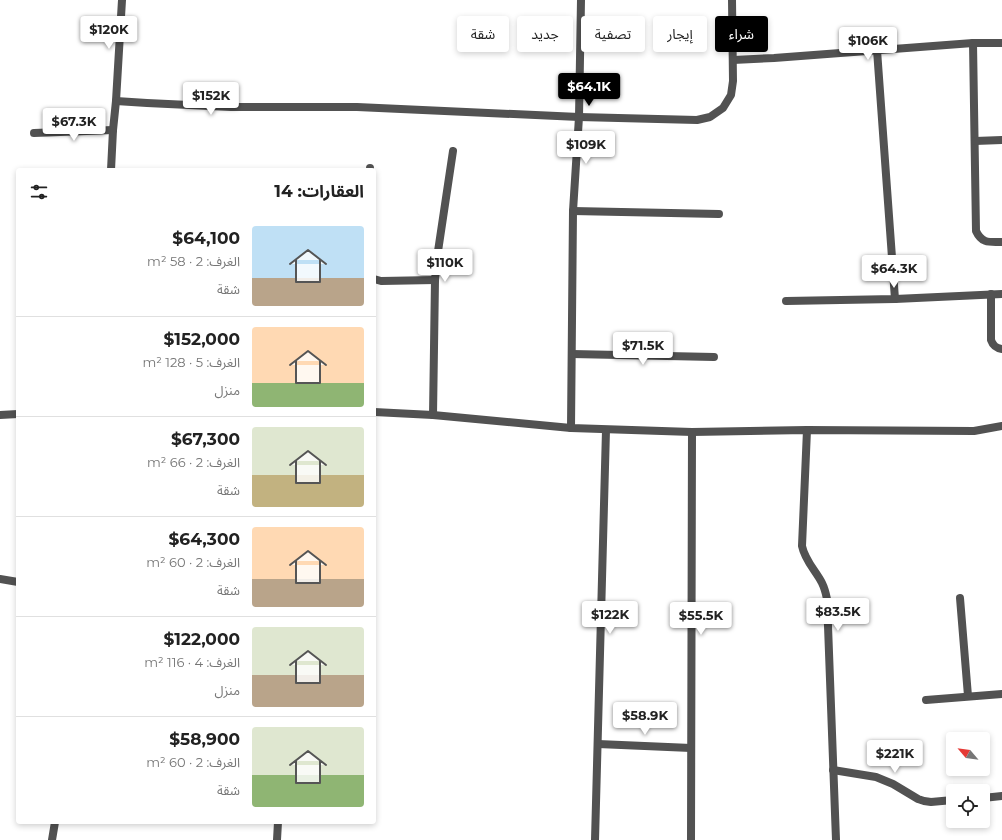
<!DOCTYPE html>
<html lang="ar">
<meta charset="utf-8">
<style>
:root{--surface:#fff;--page:#f2f2f2;--text:#222;--muted:#767676;--line:#e0e0e0;--accent:#000}
body{margin:0;font-family:Montserrat,"Noto Sans Arabic",sans-serif;background:var(--page);color:var(--text);direction:rtl;height:100vh;display:flex;flex-direction:column;font-size:15px;white-space:nowrap}
*{box-sizing:border-box;margin:0}
p{font-size:13px;color:var(--muted)}
.icon{flex:none;width:22px;height:22px;fill:none;stroke:currentColor;stroke-width:2;stroke-linecap:round;stroke-linejoin:round}
.map{position:relative;flex:1;overflow:hidden;direction:ltr}
.panel{position:absolute;left:16px;top:168px;width:360px;height:656px;display:flex;flex-direction:column;background:var(--surface);border-radius:4px;box-shadow:0 2px 6px #0003;direction:rtl}
.panel>*{flex:none}
.top-card{position:absolute;left:388px;top:16px;width:380px;height:36px;direction:rtl;display:flex;gap:8px}
.needle{width:26px;rotate:299deg}
.controls{position:absolute;left:946px;top:732px;display:grid;gap:8px}
.controls a{display:grid;place-items:center;width:44px;height:44px;border-radius:4px;background:var(--surface);box-shadow:0 2px 6px #0003;font-size:20px}
.price{position:absolute;translate:-50% -34px;padding:0 9px;border-radius:4px;background:#fff;color:#222;font-size:13px;line-height:26px;filter:drop-shadow(0 1px 2px #0008)}
.price::after{content:'';position:absolute;left:50%;top:24px;width:12px;height:9px;margin-left:-6px;background:inherit;clip-path:polygon(0 0,100% 0,50% 100%)}
.price.selected{background:var(--accent);color:#fff}
ul{padding:0;list-style:none}
li{display:flex;align-items:center;gap:12px;height:100px;padding:0 12px}
li+li{border-top:1px solid var(--line)}
li span{display:grid;place-items:center;flex:none;width:112px;height:80px;border-radius:4px;color:#555}
li>.icon{margin-inline-start:auto}
span .icon{width:48px;height:48px;fill:#fffc;stroke-width:1}
li b{font-size:17px}
h2{display:flex;justify-content:space-between;align-items:center;height:48px;padding:0 12px;font-size:17px}
.tag{padding:0 14px;border-radius:4px;background:var(--surface);box-shadow:0 2px 6px #0003;font-size:14px;line-height:36px}
.tag.selected{background:var(--accent);color:#fff}
.map>svg:first-child{display:block}
.lines{fill:none;stroke-linecap:round;stroke-linejoin:round}
.street{stroke:#525252;stroke-width:8}
</style>
<div class="map">
<svg width="1002" height="840" viewBox="0 0 1002 840">
<rect width="100%" height="100%" fill="#fff"/>
<g class="lines">
<g class="street">
<path d="M973,43L976,231C982,244 990,242 1002,242"/>
<path d="M877,50L895,299"/>
<path d="M733,60L774,58L973,43H1002"/>
<path d="M116,101L122,0"/>
<path d="M34,133L113,130"/>
<path d="M975,141L1002,140"/>
<path d="M111,170L113,130L116,101L147,103L231,107H357L579,117L697,120L710,117L723,108L731,95L733,81L732,0"/>
<path d="M370,170V168"/>
<path d="M573,211L719,214"/>
<path d="M374,279L381,281L435,280"/>
<path d="M991,294V340C993,346 996,348 1002,349"/>
<path d="M786,301L895,299L1002,294"/>
<path d="M572,354L714,357"/>
<path d="M374,412L433,415L571,428L692,432L807,430L974,431L1002,426"/>
<path d="M0,415L18,414"/>
<path d="M433,415L435,280L437,258L453,151"/>
<path d="M571,428L573,211L579,117L581,0"/>
<path d="M807,430L802,546C805,561 816,571 822,583C825,589 826,594 827,599L836,840"/>
<path d="M0,579L18,582"/>
<path d="M960,598L968,696"/>
<path d="M926,700L1002,694"/>
<path d="M598,744L691,748"/>
<path d="M833,770L876,777L893,784L918,799L924,801L931,802L953,800"/>
<path d="M983,798L1002,796"/>
<path d="M52,840L55,822"/>
<path d="M277,840L278,822"/>
<path d="M595,840L606,430"/>
<path d="M691,840L692,432"/>
</g>
</g>
</svg>
<div class="controls">
<a><svg class="needle" viewBox="-14 -14 28 28"><path d="M0-13l5 13h-10z" fill="#e53935"/><path d="M0 13l5-13h-10z" fill="#767676"/></svg></a>
<a><svg class="icon" aria-label="locate" viewBox="0 0 24 24"><circle cx="12" cy="12" r="6"/><path d="M12 2v4M12 18v4M2 12h4M18 12h4"/></svg></a>
</div>
<b class="price" style="left:109px;top:50px">$120K</b>
<b class="price" style="left:868px;top:61px">$106K</b>
<b class="price selected" style="left:589px;top:107px">$64.1K</b>
<b class="price" style="left:211px;top:116px">$152K</b>
<b class="price" style="left:74px;top:142px">$67.3K</b>
<b class="price" style="left:586px;top:165px">$109K</b>
<b class="price" style="left:445px;top:283px">$110K</b>
<b class="price" style="left:894px;top:289px">$64.3K</b>
<b class="price" style="left:643px;top:366px">$71.5K</b>
<b class="price" style="left:838px;top:632px">$83.5K</b>
<b class="price" style="left:610px;top:635px">$122K</b>
<b class="price" style="left:701px;top:636px">$55.5K</b>
<b class="price" style="left:645px;top:736px">$58.9K</b>
<b class="price" style="left:895px;top:774px">$221K</b>
<div class="top-card">
<a class="tag selected">شراء</a>
<a class="tag">إيجار</a>
<a class="tag">تصفية</a>
<a class="tag">جديد</a>
<a class="tag">شقة</a>
</div>
<section class="panel">
<h2>العقارات: 14<svg class="icon" aria-label="filters" viewBox="0 0 24 24"><path d="M4 7h16M4 17h16"/><circle cx="9" cy="7" r="2"/><circle cx="15" cy="17" r="2"/></svg></h2>
<ul>
<li><span style="background:linear-gradient(#bfe0f5 65%,#b9a48a 0)"><svg class="icon" aria-label="home" viewBox="0 0 24 24"><path d="M3 11l9-7 9 7M6 9v11h12V9"/></svg></span><div><b>$64,100</b><p>الغرف: 2 · 58 m²</p><p>شقة</p></div></li>
<li><span style="background:linear-gradient(#ffd9b3 70%,#8fb573 0)"><svg class="icon" aria-label="home" viewBox="0 0 24 24"><path d="M3 11l9-7 9 7M6 9v11h12V9"/></svg></span><div><b>$152,000</b><p>الغرف: 5 · 128 m²</p><p>منزل</p></div></li>
<li><span style="background:linear-gradient(#dfe7d0 60%,#c2b280 0)"><svg class="icon" aria-label="home" viewBox="0 0 24 24"><path d="M3 11l9-7 9 7M6 9v11h12V9"/></svg></span><div><b>$67,300</b><p>الغرف: 2 · 66 m²</p><p>شقة</p></div></li>
<li><span style="background:linear-gradient(#ffd9b3 65%,#b9a48a 0)"><svg class="icon" aria-label="home" viewBox="0 0 24 24"><path d="M3 11l9-7 9 7M6 9v11h12V9"/></svg></span><div><b>$64,300</b><p>الغرف: 2 · 60 m²</p><p>شقة</p></div></li>
<li><span style="background:linear-gradient(#dfe7d0 60%,#b9a48a 0)"><svg class="icon" aria-label="home" viewBox="0 0 24 24"><path d="M3 11l9-7 9 7M6 9v11h12V9"/></svg></span><div><b>$122,000</b><p>الغرف: 4 · 116 m²</p><p>منزل</p></div></li>
<li><span style="background:linear-gradient(#dfe7d0 60%,#8fb573 0)"><svg class="icon" aria-label="home" viewBox="0 0 24 24"><path d="M3 11l9-7 9 7M6 9v11h12V9"/></svg></span><div><b>$58,900</b><p>الغرف: 2 · 60 m²</p><p>شقة</p></div></li>
</ul>
</section>
</div>
